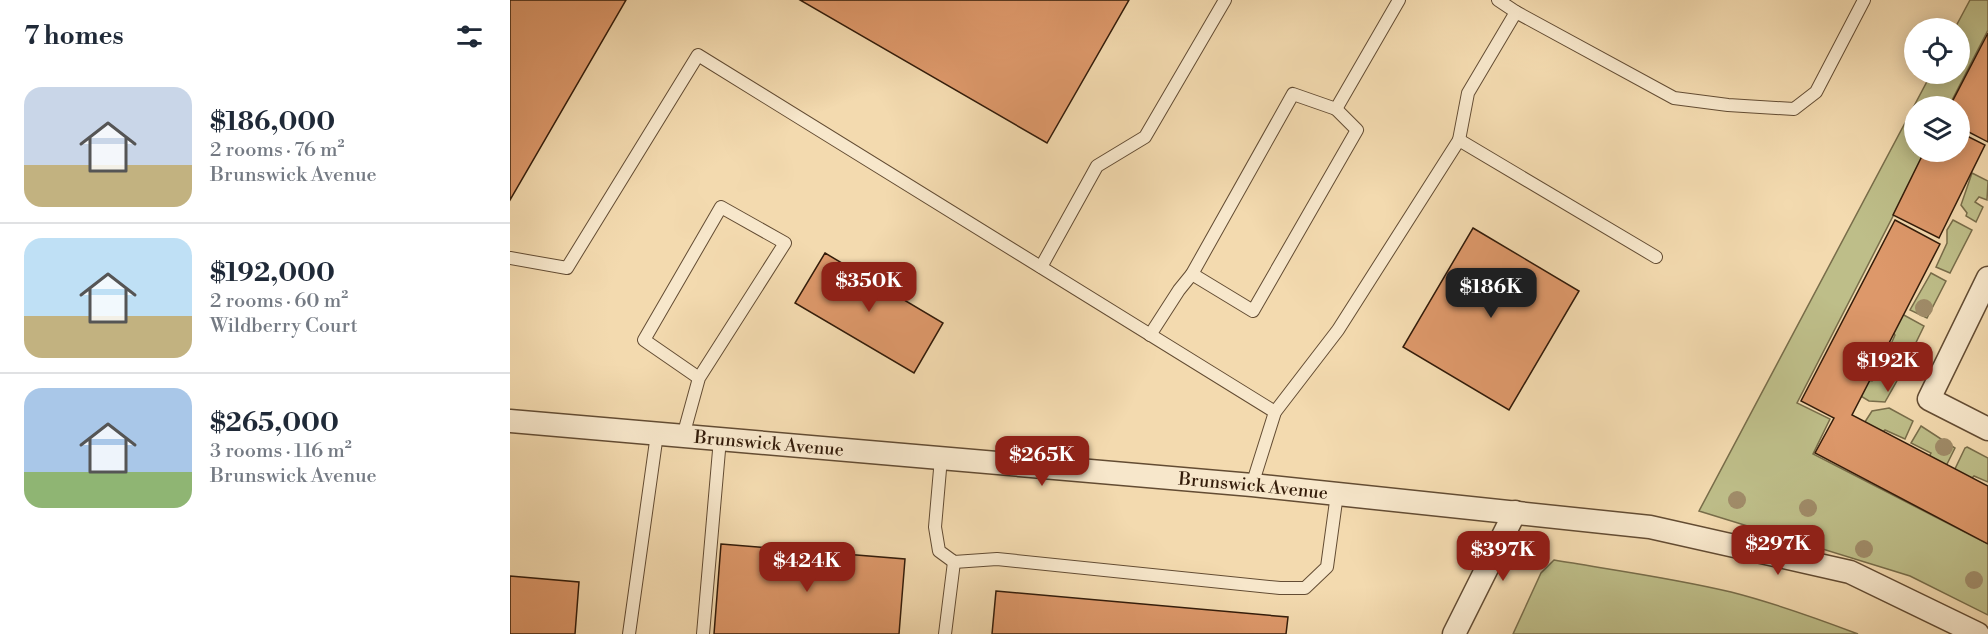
<!DOCTYPE html>
<meta charset="utf-8">
<style>
:root{--surface:#fff;--page:#f2f2f3;--text:#1f2937;--muted:#747a83;--line:#e0e1e3;--accent:#8f2418}
body{margin:0;font-family:"Libre Bodoni",serif;background:var(--page);color:var(--text);height:100vh;display:flex;flex-direction:column;font-size:22px;white-space:nowrap}
*{box-sizing:border-box;margin:0}
p{font-size:20px;color:var(--muted)}
.icon{flex:none;width:33px;height:33px;fill:none;stroke:currentColor;stroke-width:2;stroke-linecap:round;stroke-linejoin:round}
.map{position:relative;flex:1;overflow:hidden}
.side{display:flex;flex-direction:column;background:var(--surface);width:510px}
.side>*{flex:none}
.tools{position:absolute;left:1394px;top:18px;display:grid;gap:12px}
.tools a{display:grid;place-items:center;width:66px;height:66px;border-radius:50%;background:var(--surface);box-shadow:0 3px 15px #0003;font-size:30px}
.price{position:absolute;translate:-50% -51px;padding:0 14px;border-radius:12px;background:var(--accent);color:#fff;font-size:20px;line-height:39px;filter:drop-shadow(0 2px 3px #0008)}
.price::after{content:'';position:absolute;left:50%;top:36px;width:18px;height:14px;margin-left:-9px;background:inherit;clip-path:polygon(0 0,100% 0,50% 100%)}
.price.active{background:#222;color:#fff}
ul{padding:0;list-style:none}
li{display:flex;align-items:center;gap:18px;height:150px;padding:0 24px}
li+li{border-top:2px solid var(--line)}
li span{display:grid;place-items:center;flex:none;width:168px;height:120px;border-radius:18px;color:#555}
li>.icon{margin-inline-start:auto}
span .icon{width:72px;height:72px;fill:#fffc;stroke-width:1}
li b{font-size:26px}
h2{display:flex;justify-content:space-between;align-items:center;height:72px;padding:0 24px;font-size:26px}
main{display:flex;flex:1;min-height:0}
.map>svg:first-child{display:block}
.green{fill:#bebe89;stroke:#786d4a;stroke-width:1.5}
.building{fill:#dd986a;stroke:#331c0a;stroke-width:1.5}
.lines{fill:none;stroke-linecap:round;stroke-linejoin:round}
.lane-casing{stroke:#634c33;stroke-width:14}
.street-casing{stroke:#634c33;stroke-width:25}
.lane{stroke:#f7e7cb;stroke-width:12}
.street{stroke:#f7e7cb;stroke-width:22}
.tree{fill:#a08c69}
.labels{text-anchor:middle;stroke-width:4.5;stroke-linejoin:round;paint-order:stroke}
.street-label{font-size:18px;fill:#331c0a;stroke:#f7e7cb}
</style>
<main>
<section class="side">
<h2>7 homes<svg class="icon" aria-label="filters" viewBox="0 0 24 24"><path d="M4 7h16M4 17h16"/><circle cx="9" cy="7" r="2"/><circle cx="15" cy="17" r="2"/></svg></h2>
<ul>
<li><span style="background:linear-gradient(#c9d6e8 65%,#c2b280 0)"><svg class="icon" aria-label="home" viewBox="0 0 24 24"><path d="M3 11l9-7 9 7M6 9v11h12V9"/></svg></span><div><b>$186,000</b><p>2 rooms · 76 m²</p><p>Brunswick Avenue</p></div></li>
<li><span style="background:linear-gradient(#bfe0f5 65%,#c2b280 0)"><svg class="icon" aria-label="home" viewBox="0 0 24 24"><path d="M3 11l9-7 9 7M6 9v11h12V9"/></svg></span><div><b>$192,000</b><p>2 rooms · 60 m²</p><p>Wildberry Court</p></div></li>
<li><span style="background:linear-gradient(#a9c7e8 70%,#8fb573 0)"><svg class="icon" aria-label="home" viewBox="0 0 24 24"><path d="M3 11l9-7 9 7M6 9v11h12V9"/></svg></span><div><b>$265,000</b><p>3 rooms · 116 m²</p><p>Brunswick Avenue</p></div></li>
</ul>
</section>
<div class="map">
<svg width="1478" height="634" viewBox="0 0 1478 634">
<rect width="100%" height="100%" fill="#f3daaf"/>
<filter id="stains"><feTurbulence type="fractalNoise" baseFrequency=".00333" numOctaves="4"/><feColorMatrix values="0 0 0 0 .2 0 0 0 0 .09 0 0 0 0 .02 0 0 0 .5 -.17"/></filter>
<radialGradient id="worn" r=".72"><stop offset=".6" stop-color="#630" stop-opacity="0"/><stop offset="1" stop-color="#630" stop-opacity=".3"/></radialGradient>
<g class="green">
<path d="M1460,0H1478V30L1439,106H1404V152H1416L1287,403L1320,419L1303,454L1478,544V615L1400,576L1189,511L1421,74H1449V28H1445Z"/>
<path d="M1462,173L1478,181L1477,200L1469,197L1465,202L1473,207L1466,222L1456,216L1457,213L1451,205Z"/>
<path d="M1443,220L1462,230L1440,273L1426,267L1437,243V230Z"/>
<path d="M1421,273L1436,281L1417,318L1400,310Z"/>
<path d="M1392,314L1414,326L1396,363L1377,353L1385,335L1383,332Z"/>
<path d="M1373,361L1393,370L1375,402L1359,401L1349,395L1358,380L1362,381L1364,379Z"/>
<path d="M1379,408L1403,421L1395,439L1375,430L1371,434L1353,425L1362,411Z"/>
<path d="M1411,426L1445,448L1436,466L1419,457L1421,453L1401,443Z"/>
<path d="M1457,447L1478,458V482L1464,476L1461,479L1444,471L1455,448Z"/>
<path d="M1044,560C1103,570 1163,578 1221,592C1264,603 1306,618 1348,634H1003L1031,573Z"/>
</g>
<g class="building">
<path d="M0,0H116L0,200Z"/>
<path d="M290,0H619L537,143Z"/>
<path d="M1478,33V142L1449,127V106H1440Z"/>
<path d="M1449,132L1475,145L1429,238L1383,215L1414,152H1449Z"/>
<path d="M1385,220L1430,244L1342,415L1478,486V544L1305,453L1324,418L1291,401Z"/>
<path d="M963,228L1069,291L999,410L893,347Z"/>
<path d="M315,253L433,323L404,373L285,303Z"/>
<path d="M211,544L395,559L389,634H204Z"/>
<path d="M0,576L69,582L65,634H0Z"/>
<path d="M486,591L778,617L776,634H482Z"/>
</g>
<g class="lines">
<defs>
<g id="lane">
<path d="M988,0L1006,12"/>
<path d="M949,140L958,93L1006,12L1164,98L1218,105L1284,109L1306,92L1354,0"/>
<path d="M0,258L57,268L188,55L765,412"/>
<path d="M531,267L587,166L635,137L715,0"/>
<path d="M682,274L743,311L847,130L826,109"/>
<path d="M640,335L669,290L682,274L783,94L826,109L889,0"/>
<path d="M173,436L189,378L134,340L211,207L275,243L189,378"/>
<path d="M431,458L425,527L429,551L444,562L487,559L770,588H795L817,567L827,494"/>
<path d="M742,485L765,412L828,330L949,140L1146,257"/>
<path d="M119,634L147,434"/>
<path d="M193,634L210,439"/>
<path d="M435,634L444,562"/>
</g>
<g id="street">
<path d="M1478,278L1419,399L1478,429"/>
<path id="s1" d="M0,421L742,485L1140,527L1340,572L1468,634"/>
<path d="M944,634L1005,512"/>
</g>
</defs>
<use href="#lane" class="lane-casing"/>
<use href="#street" class="street-casing"/>
<use href="#lane" class="lane"/>
<use href="#street" class="street"/>
</g>
<g class="tree">
<circle cx="1414" cy="308" r="9"/>
<circle cx="1434" cy="447" r="9"/>
<circle cx="1227" cy="500" r="9"/>
<circle cx="1298" cy="508" r="9"/>
<circle cx="1354" cy="549" r="9"/>
<circle cx="1464" cy="580" r="9"/>
</g>
<g class="labels">
<g class="street-label">
<text dy="6" stroke="none"><textPath href="#s1" startOffset="260">Brunswick Avenue</textPath></text>
<text dy="6" stroke="none"><textPath href="#s1" startOffset="746">Brunswick Avenue</textPath></text>
</g>
</g>
<rect width="100%" height="100%" filter="url(#stains)"/>
<rect width="100%" height="100%" fill="url(#worn)"/>
</svg>
<div class="tools">
<a><svg class="icon" aria-label="locate" viewBox="0 0 24 24"><circle cx="12" cy="12" r="6"/><path d="M12 2v4M12 18v4M2 12h4M18 12h4"/></svg></a>
<a><svg class="icon" aria-label="layers" viewBox="0 0 24 24"><path d="M12 4l9 5-9 5-9-5zM3 14l9 5 9-5"/></svg></a>
</div>
<b class="price" style="left:359px;top:313px">$350K</b>
<b class="price active" style="left:981px;top:319px">$186K</b>
<b class="price" style="left:1378px;top:393px">$192K</b>
<b class="price" style="left:532px;top:487px">$265K</b>
<b class="price" style="left:1268px;top:576px">$297K</b>
<b class="price" style="left:993px;top:582px">$397K</b>
<b class="price" style="left:297px;top:593px">$424K</b>
</div>
</main>
